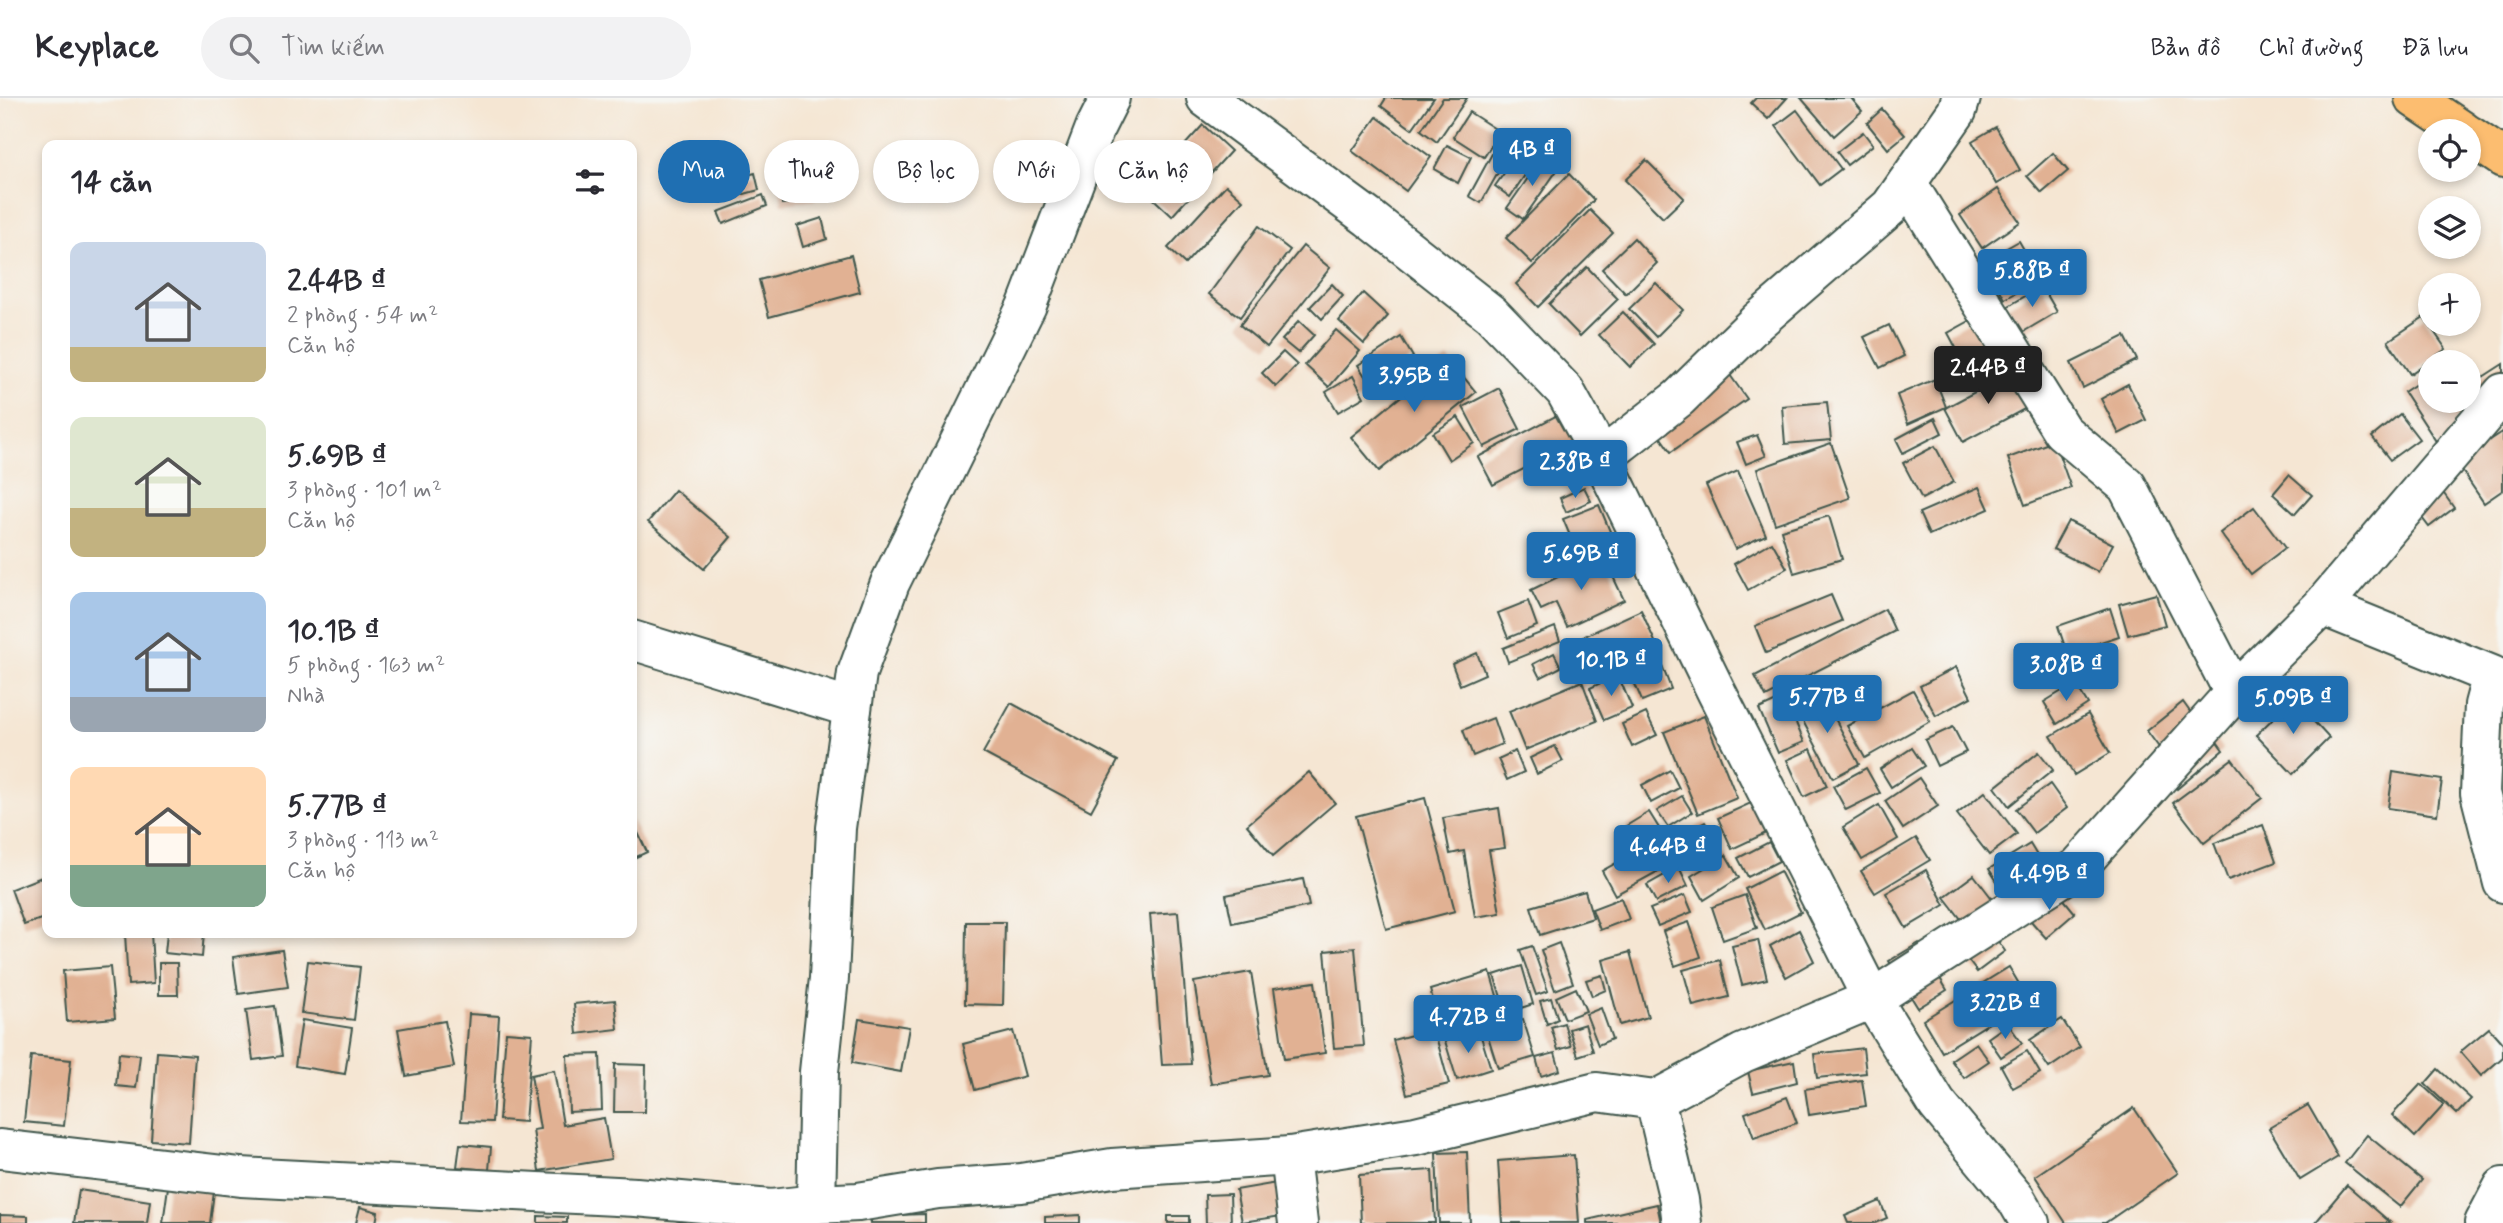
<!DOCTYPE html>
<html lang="vi">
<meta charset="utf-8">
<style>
:root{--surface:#fff;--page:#f2f2f3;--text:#2b2b33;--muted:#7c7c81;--line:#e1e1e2;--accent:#1f6fb2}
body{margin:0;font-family:Mynerve,sans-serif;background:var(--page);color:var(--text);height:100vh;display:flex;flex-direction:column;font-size:26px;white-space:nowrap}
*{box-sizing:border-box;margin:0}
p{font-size:23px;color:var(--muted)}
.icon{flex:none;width:38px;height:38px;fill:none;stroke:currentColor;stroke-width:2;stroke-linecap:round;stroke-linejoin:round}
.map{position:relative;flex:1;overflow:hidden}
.panel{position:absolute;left:42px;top:42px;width:595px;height:798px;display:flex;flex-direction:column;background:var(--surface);border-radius:14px;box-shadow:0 4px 10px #0003}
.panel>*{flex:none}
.top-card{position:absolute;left:658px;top:42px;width:665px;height:63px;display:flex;gap:14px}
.tools{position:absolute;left:2418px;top:21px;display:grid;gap:14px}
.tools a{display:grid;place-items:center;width:63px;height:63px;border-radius:50%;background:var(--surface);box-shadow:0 4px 10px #0003;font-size:35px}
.price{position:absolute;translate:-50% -60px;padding:0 16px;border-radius:7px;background:var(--accent);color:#fff;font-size:23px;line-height:46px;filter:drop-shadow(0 2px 4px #0008)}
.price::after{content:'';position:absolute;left:50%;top:42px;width:21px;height:16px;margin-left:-10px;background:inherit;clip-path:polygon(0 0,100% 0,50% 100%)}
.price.selected{background:#222;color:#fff}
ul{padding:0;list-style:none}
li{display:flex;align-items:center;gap:21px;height:175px;padding:0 28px}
li span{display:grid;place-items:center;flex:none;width:196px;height:140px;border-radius:14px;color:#555}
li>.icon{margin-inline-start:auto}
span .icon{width:84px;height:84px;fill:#fffc;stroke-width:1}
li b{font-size:30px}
h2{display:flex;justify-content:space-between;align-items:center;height:84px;padding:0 28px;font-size:30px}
.tag{padding:0 24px;border-radius:32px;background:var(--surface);box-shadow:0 4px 10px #0003;font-size:24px;line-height:63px}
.tag.selected{background:var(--accent);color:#fff}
header{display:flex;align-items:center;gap:42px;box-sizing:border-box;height:98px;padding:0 35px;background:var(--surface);border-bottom:2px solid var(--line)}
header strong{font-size:33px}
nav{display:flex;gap:38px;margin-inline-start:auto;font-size:24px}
.search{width:490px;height:63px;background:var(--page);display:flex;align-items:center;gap:18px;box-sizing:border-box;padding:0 24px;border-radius:38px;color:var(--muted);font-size:26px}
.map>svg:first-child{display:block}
.building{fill:#e1b193}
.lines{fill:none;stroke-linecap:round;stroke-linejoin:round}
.street-casing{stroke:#3f564c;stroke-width:42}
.highway-casing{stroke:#3f564c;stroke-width:42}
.street{stroke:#fff;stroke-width:38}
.highway{stroke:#fcbd6f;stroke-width:38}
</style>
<header>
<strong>Keyplace</strong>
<div class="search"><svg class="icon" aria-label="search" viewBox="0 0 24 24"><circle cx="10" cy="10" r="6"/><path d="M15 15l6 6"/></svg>Tìm kiếm</div>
<nav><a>Bản đồ</a><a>Chỉ đường</a><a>Đã lưu</a></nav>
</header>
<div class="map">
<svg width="2503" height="1125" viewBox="0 0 2503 1125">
<rect width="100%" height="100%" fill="#f6f6f2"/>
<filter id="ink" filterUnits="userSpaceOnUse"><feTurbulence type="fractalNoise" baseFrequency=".0143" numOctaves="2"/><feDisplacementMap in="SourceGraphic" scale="14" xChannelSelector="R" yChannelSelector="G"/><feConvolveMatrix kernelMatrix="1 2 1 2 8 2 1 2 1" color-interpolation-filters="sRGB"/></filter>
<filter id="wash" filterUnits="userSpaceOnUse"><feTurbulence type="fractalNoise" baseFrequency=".00686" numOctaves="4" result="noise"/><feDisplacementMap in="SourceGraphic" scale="28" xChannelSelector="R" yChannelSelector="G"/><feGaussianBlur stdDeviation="1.57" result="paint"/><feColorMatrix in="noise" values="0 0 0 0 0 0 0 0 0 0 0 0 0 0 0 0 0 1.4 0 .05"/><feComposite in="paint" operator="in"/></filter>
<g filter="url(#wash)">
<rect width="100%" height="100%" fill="#f5e6d3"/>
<g id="blocks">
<g class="building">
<path d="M1386,0H1434L1412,31L1381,8Z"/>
<path d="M1443,0H1467L1437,44L1421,32Z"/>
<path d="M1756,0H1787L1768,21L1751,5Z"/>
<path d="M1801,0H1851L1862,13L1834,38Z"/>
<path d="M1882,11L1905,37L1888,51L1867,25Z"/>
<path d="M1797,12L1841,71L1820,87L1776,28Z"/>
<path d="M1469,14L1500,34L1484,59L1453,39Z"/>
<path d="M1377,19L1431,59L1406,93L1352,53Z"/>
<path d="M1203,27L1231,53L1172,118L1144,92Z"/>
<path d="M1996,29L2020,72L1996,86L1972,43Z"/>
<path d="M1863,34L1873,47L1847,67L1837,54Z"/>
<path d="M1447,47L1471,59L1458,85L1434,71Z"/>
<path d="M1494,52L1507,59L1481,105L1469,98Z"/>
<path d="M2053,55L2068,73L2042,95L2027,78Z"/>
<path d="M1542,60L1558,71L1523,121L1507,110Z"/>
<path d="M1646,62L1684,100L1663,120L1625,82Z"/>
<path d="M1512,64L1527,74L1510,99L1495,88Z"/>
<path d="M811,70L815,102L782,106L778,74Z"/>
<path d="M755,75L759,92L715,104L710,87Z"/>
<path d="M1569,76L1594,102L1532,165L1506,140Z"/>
<path d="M1226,87L1243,102L1185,166L1168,150Z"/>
<path d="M1998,91L2020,124L1982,150L1960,117Z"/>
<path d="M763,97L767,108L723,126L718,114Z"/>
<path d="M1590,112L1613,135L1538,209L1516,186Z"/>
<path d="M822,120L827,141L803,149L797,128Z"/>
<path d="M1259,128L1290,152L1240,219L1209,196Z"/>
<path d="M1634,140L1657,165L1626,196L1602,171Z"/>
<path d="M2019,143L2041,181L2005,201L1984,163Z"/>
<path d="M1303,148L1330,170L1267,249L1240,227Z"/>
<path d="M851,157L860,194L769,219L759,182Z"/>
<path d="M1587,169L1618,201L1580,238L1549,206Z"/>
<path d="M1656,185L1683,212L1656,239L1629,211Z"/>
<path d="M1332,186L1343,198L1322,221L1310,209Z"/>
<path d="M2042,188L2057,214L2023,234L2007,209Z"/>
<path d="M1363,195L1388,218L1364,246L1339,223Z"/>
<path d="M1623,214L1654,246L1630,269L1599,237Z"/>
<path d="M2424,219L2446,251L2410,276L2388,243Z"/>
<path d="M1975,220L2004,271L1976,287L1948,235Z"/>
<path d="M1299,223L1314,237L1298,255L1282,242Z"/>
<path d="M1889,227L1904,258L1880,270L1864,239Z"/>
<path d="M1336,232L1360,253L1329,289L1305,267Z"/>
<path d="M2125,238L2137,262L2083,290L2071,265Z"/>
<path d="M1401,239L1413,259L1370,286L1358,267Z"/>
<path d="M1283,254L1297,267L1276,289L1262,275Z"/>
<path d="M1448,260L1476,294L1379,373L1351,339Z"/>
<path d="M2503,266V311L2441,351L2404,294L2431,276V303H2469V288Z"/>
<path d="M2014,273L2032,307L1963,344L1945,310Z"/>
<path d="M1730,277L1747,301L1671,354L1654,330Z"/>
<path d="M1353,278L1364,299L1338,314L1326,294Z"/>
<path d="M1935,281L1946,309L1908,326L1897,297Z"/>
<path d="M2128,286L2146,322L2119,336L2101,301Z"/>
<path d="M1499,290L1520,331L1484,349L1463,309Z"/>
<path d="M1827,304L1831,342L1785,346L1782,308Z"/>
<path d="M1565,313L1579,342L1493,387L1478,359Z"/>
<path d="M2400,316L2419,341L2390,362L2372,339Z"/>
<path d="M1458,319L1474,345L1449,362L1433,335Z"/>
<path d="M1935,320L1942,335L1903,355L1896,341Z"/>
<path d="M2503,333V392L2484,405L2456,364Z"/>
<path d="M1757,337L1766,358L1746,366L1737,344Z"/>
<path d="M2054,343L2071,390L2025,407L2008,360Z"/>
<path d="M1831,345L1850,400L1775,426L1757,371Z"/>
<path d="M1935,348L1954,384L1922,401L1903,365Z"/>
<path d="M1738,373L1766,437L1735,451L1706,387Z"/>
<path d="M2289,377L2312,397L2295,416L2273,396Z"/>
<path d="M1584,389L1591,403L1566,414L1560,400Z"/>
<path d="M1979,389L1989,411L1929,437L1919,415Z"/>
<path d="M675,392L731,439L704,471L648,424Z"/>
<path d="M2442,393L2454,410L2429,429L2416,412Z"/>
<path d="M1599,407L1614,443L1578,457L1563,421Z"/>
<path d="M2254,409L2285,450L2251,476L2220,435Z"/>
<path d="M1829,418L1842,461L1794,475L1781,432Z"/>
<path d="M2068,423L2113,446L2098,474L2053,451Z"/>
<path d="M1772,444L1787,470L1748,492L1734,466Z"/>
<path d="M1603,457L1624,502L1567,529L1556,505L1541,512L1531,492Z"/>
<path d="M2156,496L2165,527L2128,537L2119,506Z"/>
<path d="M1831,497L1842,523L1766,555L1755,528Z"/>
<path d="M1528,503L1537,528L1508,540L1498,515Z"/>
<path d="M2110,510L2119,538L2067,555L2058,528Z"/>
<path d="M1885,511L1895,533L1766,599L1755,578Z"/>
<path d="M1641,512L1656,546L1578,582L1563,548Z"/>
<path d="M1555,529L1560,543L1508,564L1503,550Z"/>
<path d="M1657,554L1671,591L1642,603L1627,567Z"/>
<path d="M1477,555L1485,576L1460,587L1452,566Z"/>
<path d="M1554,555L1561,569L1540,580L1533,566Z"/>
<path d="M1956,569L1971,599L1936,618L1920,588Z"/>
<path d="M1618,577L1632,610L1604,622L1590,590Z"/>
<path d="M1582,583L1597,623L1525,652L1509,613Z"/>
<path d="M2075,585L2088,606L2057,626L2044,604Z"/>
<path d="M1913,592L1930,623L1865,660L1847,628Z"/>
<path d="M1821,594L1859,666L1833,680L1795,608Z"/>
<path d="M1785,599L1804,644L1778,655L1759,611Z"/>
<path d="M2293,601L2329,640L2293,676L2256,637Z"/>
<path d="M2183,604L2205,635L2169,663L2147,633Z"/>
<path d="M1011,605L1118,663L1091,713L983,655Z"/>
<path d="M1646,615L1657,637L1632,649L1622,626Z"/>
<path d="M2088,616L2110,655L2074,677L2051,638Z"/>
<path d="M1704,618L1737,700L1698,716L1664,634Z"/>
<path d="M1493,620L1502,646L1473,658L1463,632Z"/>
<path d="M1953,629L1966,654L1937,668L1925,642Z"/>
<path d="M2213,638L2223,652L2177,691L2166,678Z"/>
<path d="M1555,648L1563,663L1537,676L1530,660Z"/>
<path d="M1912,650L1924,668L1891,689L1880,671Z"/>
<path d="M1811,651L1827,688L1804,699L1787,662Z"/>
<path d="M1515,653L1524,674L1507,682L1498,661Z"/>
<path d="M2039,654L2053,672L2009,708L1995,689Z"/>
<path d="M2232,661L2262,700L2204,745L2173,705Z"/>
<path d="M1866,670L1880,695L1846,712L1833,688Z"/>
<path d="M1670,672L1679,690L1651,705L1642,687Z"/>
<path d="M1309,674L1335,705L1273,758L1247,727Z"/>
<path d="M2393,674L2442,682L2437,717L2388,710Z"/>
<path d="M1919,680L1938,708L1903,731L1885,703Z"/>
<path d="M2050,686L2067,710L2034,735L2016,711Z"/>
<path d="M1985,694L2017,736L1989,757L1957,716Z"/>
<path d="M1682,698L1692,714L1668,729L1657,713Z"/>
<path d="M1425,700L1455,813L1386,831L1356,718Z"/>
<path d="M1753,704L1766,735L1732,751L1718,720Z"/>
<path d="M1879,707L1898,741L1862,762L1843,729Z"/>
<path d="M1499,710L1505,750L1489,752L1500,815L1475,819L1464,753L1450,756L1443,720Z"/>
<path d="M1649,714L1662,735L1638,748L1626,728Z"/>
<path d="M632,722L647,754L632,761Z"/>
<path d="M1705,724L1715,742L1615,797L1602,773L1677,731L1681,737Z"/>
<path d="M2263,727L2276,764L2228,782L2214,745Z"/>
<path d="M1916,740L1930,762L1875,795L1861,773Z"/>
<path d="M1769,744L1779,763L1748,779L1738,760Z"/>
<path d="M2030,746L2042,766L2002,791L1989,771Z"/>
<path d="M1726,757L1739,780L1704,802L1691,778Z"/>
<path d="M1679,769L1688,788L1656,804L1647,787Z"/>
<path d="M1926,772L1945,807L1906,830L1886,795Z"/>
<path d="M1780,773L1801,814L1765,832L1745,791Z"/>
<path d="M47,777V819L24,827L11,791Z"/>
<path d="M1974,777L1997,807L1968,830L1944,799Z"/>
<path d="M1303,781L1309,808L1232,825L1226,797Z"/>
<path d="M2053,788L2075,815L2046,840L2023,814Z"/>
<path d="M1585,793L1593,820L1540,837L1531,809Z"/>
<path d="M1685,797L1692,814L1658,828L1650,811Z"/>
<path d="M1745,797L1757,830L1723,842L1712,809Z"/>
<path d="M1621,800L1629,821L1600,832L1592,811Z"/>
<path d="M1178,814L1191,966L1162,967L1150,816Z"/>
<path d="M966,824H1005L1003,907L965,906Z"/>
<path d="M1689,824L1701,859L1675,868L1663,833Z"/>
<path d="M1799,832L1814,863L1786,879L1770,848Z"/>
<path d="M1990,832L2005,853L1977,874L1961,853Z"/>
<path d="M125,835H151L154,885L128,887Z"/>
<path d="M167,835H204L202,859L165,855Z"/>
<path d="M1758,842L1767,881L1742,887L1732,848Z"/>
<path d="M1559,845L1573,885L1555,892L1541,852Z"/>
<path d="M1919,845L1947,892L1918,910L1889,863Z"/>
<path d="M1532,848L1548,893L1536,897L1520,852Z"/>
<path d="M1355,850L1364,948L1334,950L1325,853Z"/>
<path d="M282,852L288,889L238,896L233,859Z"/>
<path d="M1630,854L1648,919L1620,927L1603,862Z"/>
<path d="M1720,862L1729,899L1693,908L1683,872Z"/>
<path d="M308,863L360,869L354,922L301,915Z"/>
<path d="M159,865H177L178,897H159Z"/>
<path d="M1522,868L1533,906L1506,915L1494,877Z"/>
<path d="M110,869L115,920L67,924L63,873Z"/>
<path d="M2009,869L2028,901L1942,954L1923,922Z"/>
<path d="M1251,874L1268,977L1211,986L1194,884Z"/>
<path d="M1490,874L1503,918L1443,936L1430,892Z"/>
<path d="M1602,877L1606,892L1592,898L1586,882Z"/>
<path d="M1315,884L1325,955L1284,961L1274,890Z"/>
<path d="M1576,890L1586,913L1565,921L1556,899Z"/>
<path d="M1551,900L1558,921L1547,926L1540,903Z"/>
<path d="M615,902L618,931L577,936L574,906Z"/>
<path d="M275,908L282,958L253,962L246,912Z"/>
<path d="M1601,910L1612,941L1598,947L1586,916Z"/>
<path d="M469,916L499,918L492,1024L461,1023Z"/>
<path d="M859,921L909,929L901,974L852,965Z"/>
<path d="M1523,921L1535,959L1498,970L1486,932Z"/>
<path d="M2062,921L2080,949L2049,970L2030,942Z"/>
<path d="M302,922L352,930L345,976L295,968Z"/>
<path d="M445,923L454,969L406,978L398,931Z"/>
<path d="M1564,925L1571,948L1558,952L1551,929Z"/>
<path d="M1585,926L1593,953L1578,958L1569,931Z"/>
<path d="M2008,926L2022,945L2001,959L1988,940Z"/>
<path d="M2489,930L2503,946V959L2481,978L2460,954Z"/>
<path d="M1434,931L1449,986L1407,996L1393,942Z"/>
<path d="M1479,932L1491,971L1457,982L1445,943Z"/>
<path d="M1013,933L1025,978L975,992L963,946Z"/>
<path d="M506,934L532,936L525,1024L499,1022Z"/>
<path d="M1976,945L1989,963L1964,980L1951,962Z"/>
<path d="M1863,950L1866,975L1817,980L1814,956Z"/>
<path d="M2027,953L2040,975L2013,990L2001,968Z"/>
<path d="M157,954L195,957L189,1045L151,1042Z"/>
<path d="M119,955L140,957L136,990L116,988Z"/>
<path d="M1555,955L1560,972L1541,978L1536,960Z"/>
<path d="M600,956L602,1012L569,1014L567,957Z"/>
<path d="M31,958L71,962L64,1028L24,1024Z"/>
<path d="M1794,963L1797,984L1753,995L1748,973Z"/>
<path d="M615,966L646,967L645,1014H614Z"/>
<path d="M2438,971L2471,1001L2457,1016L2425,986Z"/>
<path d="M554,972L563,1027L604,1020L611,1061L539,1073L533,1032L540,1031L531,977Z"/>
<path d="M1862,982L1866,1008L1809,1017L1805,991Z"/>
<path d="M2421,986L2444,1007L2415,1039L2392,1017Z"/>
<path d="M1787,999L1797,1025L1754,1040L1745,1015Z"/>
<path d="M2308,1007L2338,1059L2300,1082L2269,1030Z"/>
<path d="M2134,1010L2178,1075L2105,1125H2066L2035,1078Z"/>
<path d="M2367,1037L2422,1082L2400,1109L2345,1065Z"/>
<path d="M460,1046L491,1049L489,1072L457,1069Z"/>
<path d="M1467,1054L1470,1125H1439L1436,1055Z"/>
<path d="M1574,1057L1579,1125H1502L1498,1063Z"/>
<path d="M1432,1072L1435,1125H1361L1359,1077Z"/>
<path d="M1283,1084L1288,1117L1242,1124L1236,1092Z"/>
<path d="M2347,1087L2391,1125H2315Z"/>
<path d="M168,1089L214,1094L210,1125H163Z"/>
<path d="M79,1092L150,1103L147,1125H74Z"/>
<path d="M1230,1096L1231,1125H1206L1205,1097Z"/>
<path d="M1880,1103L1887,1120L1875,1125H1848L1845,1118Z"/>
<path d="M1657,1106L1661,1125H1587V1122Z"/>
<path d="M360,1109L378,1114L376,1125H356Z"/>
<path d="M925,1116V1125H871V1118Z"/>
<path d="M0,1117L28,1118V1125H0Z"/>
<path d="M1080,1117V1125H1045V1119Z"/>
<path d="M538,1118L567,1119V1125H538Z"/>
<rect x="1168" y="1118" width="21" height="7"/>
</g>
</g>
</g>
<g filter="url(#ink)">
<use href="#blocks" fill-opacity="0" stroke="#3f564c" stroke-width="2"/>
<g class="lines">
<defs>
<g id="street">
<path d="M1206,0L1369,120L1491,216L1565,293L1602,360L1717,595L1872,901L1937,1006L2016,1101L2030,1125"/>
<path d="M1907,85L2062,333L2127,388L2234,595"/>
<path d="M1602,360L1679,300L1758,223L1890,109L1957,13L1961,0"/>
<path d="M2322,508L2492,577L2484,607L2480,695L2503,785"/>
<path d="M632,542L852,610"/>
<path d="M1655,1002L1679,1102L1682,1125"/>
<path d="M0,1051L241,1079L636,1099L771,1111L816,1106L858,1104L938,1091L1021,1085L1112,1070L1290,1058L1416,1038L1597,994L1655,1002L1743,955L1872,901L2078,769L2234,595L2322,508L2503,295"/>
<path d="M1290,1058L1298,1125"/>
<path d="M816,1106L819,974L829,880L836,730L857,575L890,485L1027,207L1095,30L1110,0"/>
<path d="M2484,1125L2503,1089"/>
</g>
<g id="highway">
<path d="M2414,0L2463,33"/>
<path d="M2469,37L2503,60"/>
</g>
</defs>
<use href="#street" class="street-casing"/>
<use href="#highway" class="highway-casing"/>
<use href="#street" class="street"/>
<use href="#highway" class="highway"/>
</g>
</g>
</svg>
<div class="tools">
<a><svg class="icon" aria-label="locate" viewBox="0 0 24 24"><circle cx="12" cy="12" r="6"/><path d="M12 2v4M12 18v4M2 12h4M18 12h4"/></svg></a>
<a><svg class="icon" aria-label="layers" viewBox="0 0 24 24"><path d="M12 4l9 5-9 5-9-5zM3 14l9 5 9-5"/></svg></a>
<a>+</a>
<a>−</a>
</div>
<b class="price" style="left:1532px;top:90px">4B ₫</b>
<b class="price" style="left:2032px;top:211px">5.88B ₫</b>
<b class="price selected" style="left:1988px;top:308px">2.44B ₫</b>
<b class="price" style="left:1414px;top:316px">3.95B ₫</b>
<b class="price" style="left:1575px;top:402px">2.38B ₫</b>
<b class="price" style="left:1581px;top:494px">5.69B ₫</b>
<b class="price" style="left:1611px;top:600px">10.1B ₫</b>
<b class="price" style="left:2066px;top:605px">3.08B ₫</b>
<b class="price" style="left:1827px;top:637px">5.77B ₫</b>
<b class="price" style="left:2293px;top:638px">5.09B ₫</b>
<b class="price" style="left:1668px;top:787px">4.64B ₫</b>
<b class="price" style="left:2049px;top:814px">4.49B ₫</b>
<b class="price" style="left:2005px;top:943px">3.22B ₫</b>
<b class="price" style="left:1468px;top:957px">4.72B ₫</b>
<div class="top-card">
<a class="tag selected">Mua</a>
<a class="tag">Thuê</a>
<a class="tag">Bộ lọc</a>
<a class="tag">Mới</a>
<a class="tag">Căn hộ</a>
</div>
<section class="panel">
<h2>14 căn<svg class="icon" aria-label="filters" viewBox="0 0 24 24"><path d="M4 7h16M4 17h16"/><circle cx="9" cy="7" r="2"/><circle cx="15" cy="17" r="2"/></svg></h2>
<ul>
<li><span style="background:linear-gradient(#c9d6e8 75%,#c2b280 0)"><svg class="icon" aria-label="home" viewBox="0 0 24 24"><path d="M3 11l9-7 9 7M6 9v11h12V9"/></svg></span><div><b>2.44B ₫</b><p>2 phòng · 54 m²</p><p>Căn hộ</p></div></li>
<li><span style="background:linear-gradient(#dfe7d0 65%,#c2b280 0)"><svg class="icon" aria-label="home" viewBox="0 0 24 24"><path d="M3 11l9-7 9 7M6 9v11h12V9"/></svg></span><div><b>5.69B ₫</b><p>3 phòng · 101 m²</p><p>Căn hộ</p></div></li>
<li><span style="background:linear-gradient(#a9c7e8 75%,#9aa5b1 0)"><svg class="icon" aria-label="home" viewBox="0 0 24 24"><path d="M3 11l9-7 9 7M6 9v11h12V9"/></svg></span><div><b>10.1B ₫</b><p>5 phòng · 163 m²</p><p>Nhà</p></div></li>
<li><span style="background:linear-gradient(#ffd9b3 70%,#7fa58c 0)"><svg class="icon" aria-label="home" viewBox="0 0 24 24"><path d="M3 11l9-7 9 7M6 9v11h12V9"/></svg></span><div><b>5.77B ₫</b><p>3 phòng · 113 m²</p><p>Căn hộ</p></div></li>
</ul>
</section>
</div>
